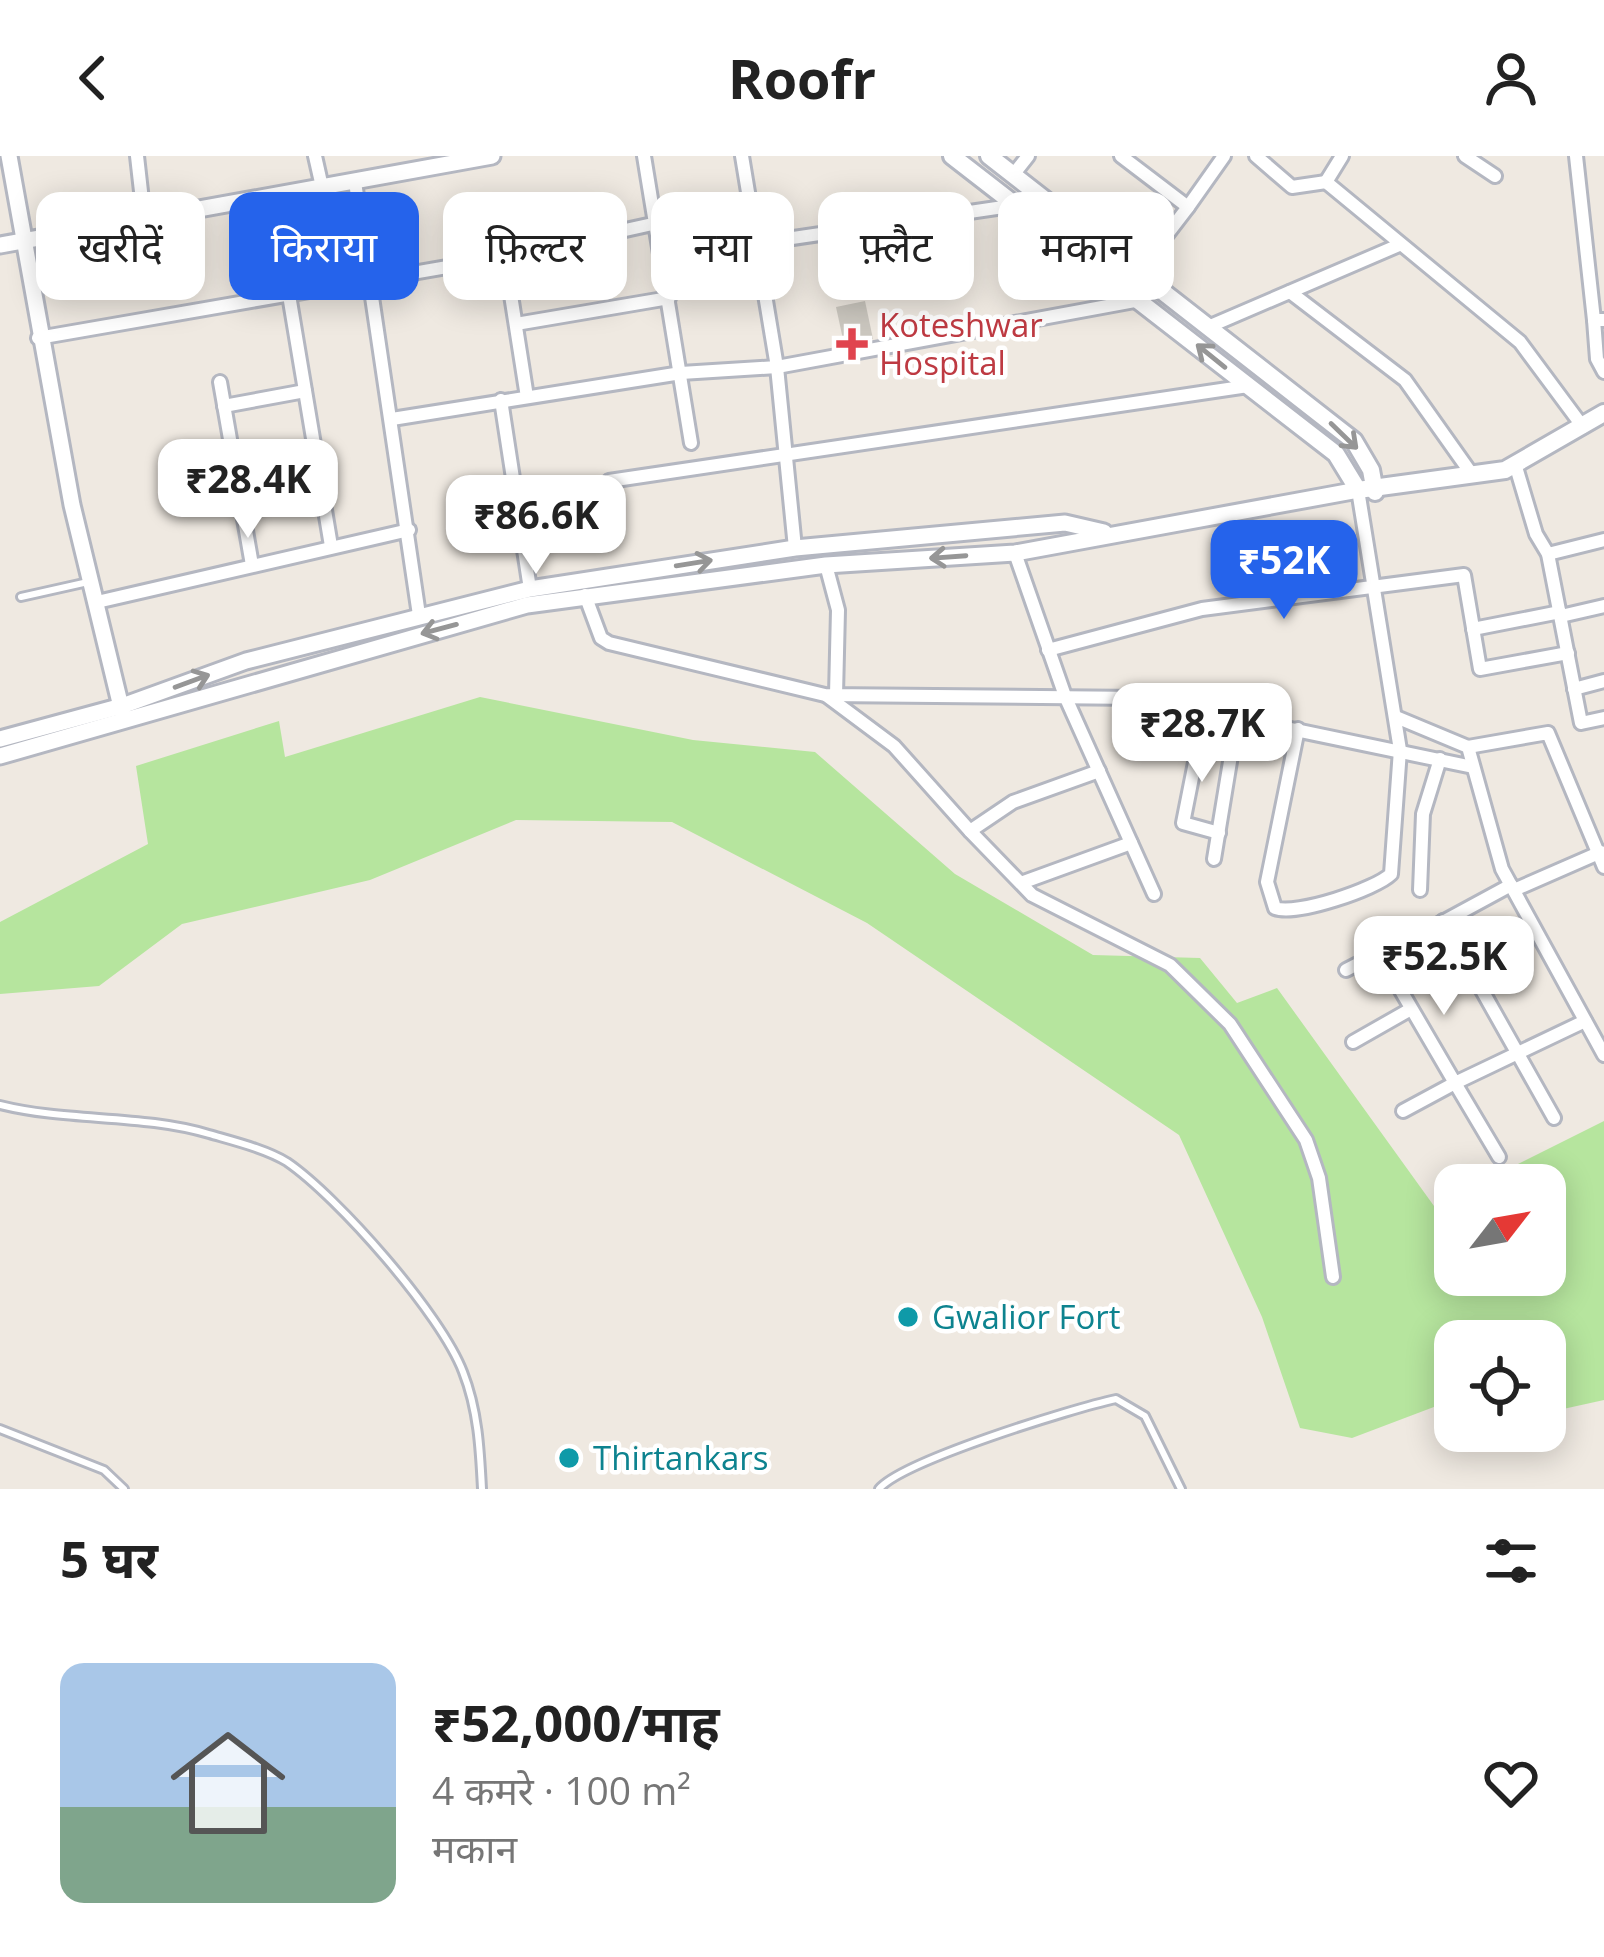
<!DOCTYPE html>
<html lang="hi">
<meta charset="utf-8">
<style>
:root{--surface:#fff;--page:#f6f6f6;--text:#222;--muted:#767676;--accent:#2563eb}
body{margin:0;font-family:"Open Sans","Noto Sans Devanagari",sans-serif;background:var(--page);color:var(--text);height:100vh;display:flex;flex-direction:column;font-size:45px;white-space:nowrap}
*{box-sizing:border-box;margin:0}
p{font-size:39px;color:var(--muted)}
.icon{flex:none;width:66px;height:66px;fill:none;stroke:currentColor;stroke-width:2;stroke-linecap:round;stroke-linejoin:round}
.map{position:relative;height:1333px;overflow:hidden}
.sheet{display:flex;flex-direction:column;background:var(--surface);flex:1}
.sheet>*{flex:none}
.top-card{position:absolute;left:36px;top:36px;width:1533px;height:108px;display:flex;gap:24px}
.needle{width:78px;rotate:59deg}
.buttons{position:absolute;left:1434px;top:1008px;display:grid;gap:24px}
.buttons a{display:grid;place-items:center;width:132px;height:132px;border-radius:24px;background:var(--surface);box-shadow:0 6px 30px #0003;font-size:60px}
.price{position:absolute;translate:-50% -102px;padding:0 27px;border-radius:24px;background:#fff;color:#222;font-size:39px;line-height:78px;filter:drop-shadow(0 3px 6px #0008)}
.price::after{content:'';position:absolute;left:50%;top:72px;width:36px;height:27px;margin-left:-18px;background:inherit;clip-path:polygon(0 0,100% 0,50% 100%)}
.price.active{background:var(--accent);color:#fff}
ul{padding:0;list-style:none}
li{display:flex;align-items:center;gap:36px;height:300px;padding:0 60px}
li span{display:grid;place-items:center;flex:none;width:336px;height:240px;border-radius:24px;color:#555}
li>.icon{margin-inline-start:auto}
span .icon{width:144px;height:144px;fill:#fffc;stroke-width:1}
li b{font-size:51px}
h2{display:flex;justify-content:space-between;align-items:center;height:144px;padding:0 60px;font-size:51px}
.chip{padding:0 42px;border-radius:24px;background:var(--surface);box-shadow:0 6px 30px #0003;font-size:42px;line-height:108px}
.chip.active{background:var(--accent);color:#fff}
header{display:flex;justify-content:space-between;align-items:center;height:156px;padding:0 60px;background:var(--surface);font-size:54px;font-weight:700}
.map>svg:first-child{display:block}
.green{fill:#b6e59e}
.building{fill:#cbc7bf}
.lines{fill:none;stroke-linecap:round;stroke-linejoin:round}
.service-casing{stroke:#b4b7c1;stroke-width:12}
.minor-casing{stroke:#b4b7c1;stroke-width:18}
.tertiary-casing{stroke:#b4b7c1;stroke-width:21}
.secondary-casing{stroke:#b4b7c1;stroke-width:22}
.service{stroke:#fff;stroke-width:6}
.minor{stroke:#fff;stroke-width:12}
.tertiary{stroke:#fff;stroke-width:15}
.secondary{stroke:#fff;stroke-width:16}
.oneway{stroke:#969696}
.health-dot{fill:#e0444e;stroke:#fff;stroke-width:4.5}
.culture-dot{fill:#0f9aa8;stroke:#fff;stroke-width:4.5}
.labels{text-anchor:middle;stroke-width:9;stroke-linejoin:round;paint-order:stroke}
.health-label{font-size:33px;fill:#be3a42;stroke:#fff;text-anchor:start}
.culture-label{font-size:33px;fill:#0d838f;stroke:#fff;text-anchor:start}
</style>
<header><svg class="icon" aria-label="back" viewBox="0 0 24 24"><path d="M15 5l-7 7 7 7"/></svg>Roofr<svg class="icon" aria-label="person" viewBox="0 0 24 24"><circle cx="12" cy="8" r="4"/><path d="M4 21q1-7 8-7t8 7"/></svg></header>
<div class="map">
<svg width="1604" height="1333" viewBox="0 0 1604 1333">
<rect width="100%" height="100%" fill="#efe9e1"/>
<path class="green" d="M480,541L693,584L815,596L955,718L1093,799L1200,802L1237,847L1277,832L1434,1050L1455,1040V1119H1545V1029H1476L1604,965V1244L1545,1257V1185H1455V1243L1352,1282L1300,1272L1262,1161L1179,979L867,767L672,666L516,664L370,724L182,768L99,830L0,838V766L148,688L136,610L279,565L285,601Z"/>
<path class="building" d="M865,145L873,183L844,188L836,151Z"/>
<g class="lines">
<defs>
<g id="service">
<path d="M21,441L88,426"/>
<path d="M0,949C68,966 142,958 209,978C233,985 266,993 287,1006C338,1041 441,1158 463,1216C478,1254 480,1293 482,1333"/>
<path d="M0,1273L104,1314L124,1333"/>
<path d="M879,1333C902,1305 1074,1252 1116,1243L1145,1260L1181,1333"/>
</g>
<g id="minor">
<path d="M137,0L144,62"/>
<path d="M315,0L322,31"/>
<path d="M644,0L691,287"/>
<path d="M742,0L777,211L795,392"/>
<path d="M1121,0L1188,51L1139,115"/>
<path d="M1256,0L1292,31L1326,26"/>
<path d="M1342,0L1326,26L1520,186L1583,271"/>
<path d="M1465,0L1495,20"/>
<path d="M1576,0L1594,164H1604"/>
<path d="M1013,19L1028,0"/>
<path d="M355,26L419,459"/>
<path d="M1188,51L1224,0"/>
<path d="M759,87L1017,49"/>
<path d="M505,101L527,241"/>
<path d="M1290,136L1405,224L1473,320"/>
<path d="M289,139L331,390"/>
<path d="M1594,164L1597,203L1604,216"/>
<path d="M516,168L669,142"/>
<path d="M1208,171L1399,89"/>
<path d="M38,182L499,102L657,67"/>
<path d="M220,226L252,409"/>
<path d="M501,244L530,433"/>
<path d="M224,250L305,235"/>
<path d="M392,263L681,217L777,211L1140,144"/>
<path d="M1516,311L1536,378L1548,398L1581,567L1604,562"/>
<path d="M609,325L1248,230"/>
<path d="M1015,397L1065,540L1154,738"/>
<path d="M1548,398L1604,384"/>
<path d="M826,409L838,454L836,539"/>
<path d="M585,439L601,482L609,487L825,539L1142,542L1473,611"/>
<path d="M97,446L409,374"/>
<path d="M1561,460L1604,450"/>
<path d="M1473,473L1560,456"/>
<path d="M1048,494L1202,453L1464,419L1480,513L1568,497"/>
<path d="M1574,533L1604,525"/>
<path d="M827,540L894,590L970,675L1013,646L1099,615"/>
<path d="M1205,556L1183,667L1219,677"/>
<path d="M1396,561L1468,591L1502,713L1604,899"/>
<path d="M1298,573L1267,726L1275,752C1296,760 1376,733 1391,718L1400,594L1358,334"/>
<path d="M1468,591L1548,577L1604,711"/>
<path d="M970,675L1032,739L1170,809L1230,868L1306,984L1319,1022L1333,1121"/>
<path d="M1214,703L1237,563"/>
<path d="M1021,727L1131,687"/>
<path d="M1420,734L1423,658L1440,603"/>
<path d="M1514,734L1601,696"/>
<path d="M1443,765L1554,962"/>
<path d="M1380,800L1511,729"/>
<path d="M1346,814L1379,797L1455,927L1585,865"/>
<path d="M1353,886L1411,853"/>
<path d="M1403,955L1455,927L1499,1001"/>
</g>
<g id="tertiary">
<path d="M9,0L72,349L122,555"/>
<path d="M0,89L492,0"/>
<path d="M0,583L122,550L246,505L530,433L795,392L1065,367L1104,376"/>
<path d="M0,600L527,449L826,409L1015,397L1358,334"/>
</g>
<g id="secondary">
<path d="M952,0L1336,298L1358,334L1505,314L1604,257"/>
<path d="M989,0L1354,285L1371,314L1375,336"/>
</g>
</defs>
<use href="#service" class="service-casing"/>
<use href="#minor" class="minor-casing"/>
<use href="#tertiary" class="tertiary-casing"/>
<use href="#secondary" class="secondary-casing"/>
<use href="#service" class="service"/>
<use href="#minor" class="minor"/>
<use href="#tertiary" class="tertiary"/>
<use href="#secondary" class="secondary"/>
</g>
<defs><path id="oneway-shaft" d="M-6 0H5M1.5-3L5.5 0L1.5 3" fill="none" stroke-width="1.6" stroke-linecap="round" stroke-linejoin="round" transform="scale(3)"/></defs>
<g class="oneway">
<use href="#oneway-shaft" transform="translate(1211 200) rotate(-141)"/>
<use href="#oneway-shaft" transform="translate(1344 280) rotate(44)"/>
<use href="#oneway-shaft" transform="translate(948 401) rotate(176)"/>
<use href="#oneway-shaft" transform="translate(694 407) rotate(-9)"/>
<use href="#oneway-shaft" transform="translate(439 473) rotate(165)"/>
<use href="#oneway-shaft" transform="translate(192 525) rotate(-20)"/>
</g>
<path class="health-dot" d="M846 170h12v12h12v12h-12v12h-12v-12h-12v-12h12z"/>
<g class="culture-dot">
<circle cx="908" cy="1161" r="12"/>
<circle cx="569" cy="1302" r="12"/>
</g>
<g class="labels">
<g class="health-label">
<text x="879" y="181">Koteshwar<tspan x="879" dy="38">Hospital</tspan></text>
</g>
<g class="culture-label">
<text x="932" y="1173">Gwalior Fort</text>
<text x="593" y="1314">Thirtankars</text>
</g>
</g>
</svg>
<div class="buttons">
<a><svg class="needle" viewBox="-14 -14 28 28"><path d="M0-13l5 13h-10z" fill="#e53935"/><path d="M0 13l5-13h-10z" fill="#767676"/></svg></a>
<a><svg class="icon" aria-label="locate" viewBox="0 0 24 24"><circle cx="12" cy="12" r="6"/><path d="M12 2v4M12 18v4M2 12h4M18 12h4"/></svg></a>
</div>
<b class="price" style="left:248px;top:385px">₹28.4K</b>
<b class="price" style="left:536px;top:421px">₹86.6K</b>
<b class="price active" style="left:1284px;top:466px">₹52K</b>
<b class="price" style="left:1202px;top:629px">₹28.7K</b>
<b class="price" style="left:1444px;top:862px">₹52.5K</b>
<div class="top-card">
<a class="chip">खरीदें</a>
<a class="chip active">किराया</a>
<a class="chip">फ़िल्टर</a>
<a class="chip">नया</a>
<a class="chip">फ़्लैट</a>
<a class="chip">मकान</a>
</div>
</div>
<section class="sheet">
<h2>5 घर<svg class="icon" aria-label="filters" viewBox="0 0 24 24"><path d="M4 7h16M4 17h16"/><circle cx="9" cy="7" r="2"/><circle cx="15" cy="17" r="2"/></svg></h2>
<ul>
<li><span style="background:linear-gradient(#a9c7e8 60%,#7fa58c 0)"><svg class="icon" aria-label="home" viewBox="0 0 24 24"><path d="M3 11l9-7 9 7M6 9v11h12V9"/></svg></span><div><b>₹52,000/माह</b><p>4 कमरे · 100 m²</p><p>मकान</p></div><svg class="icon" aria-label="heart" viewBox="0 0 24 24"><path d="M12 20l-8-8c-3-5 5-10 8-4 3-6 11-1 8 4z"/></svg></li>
</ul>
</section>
